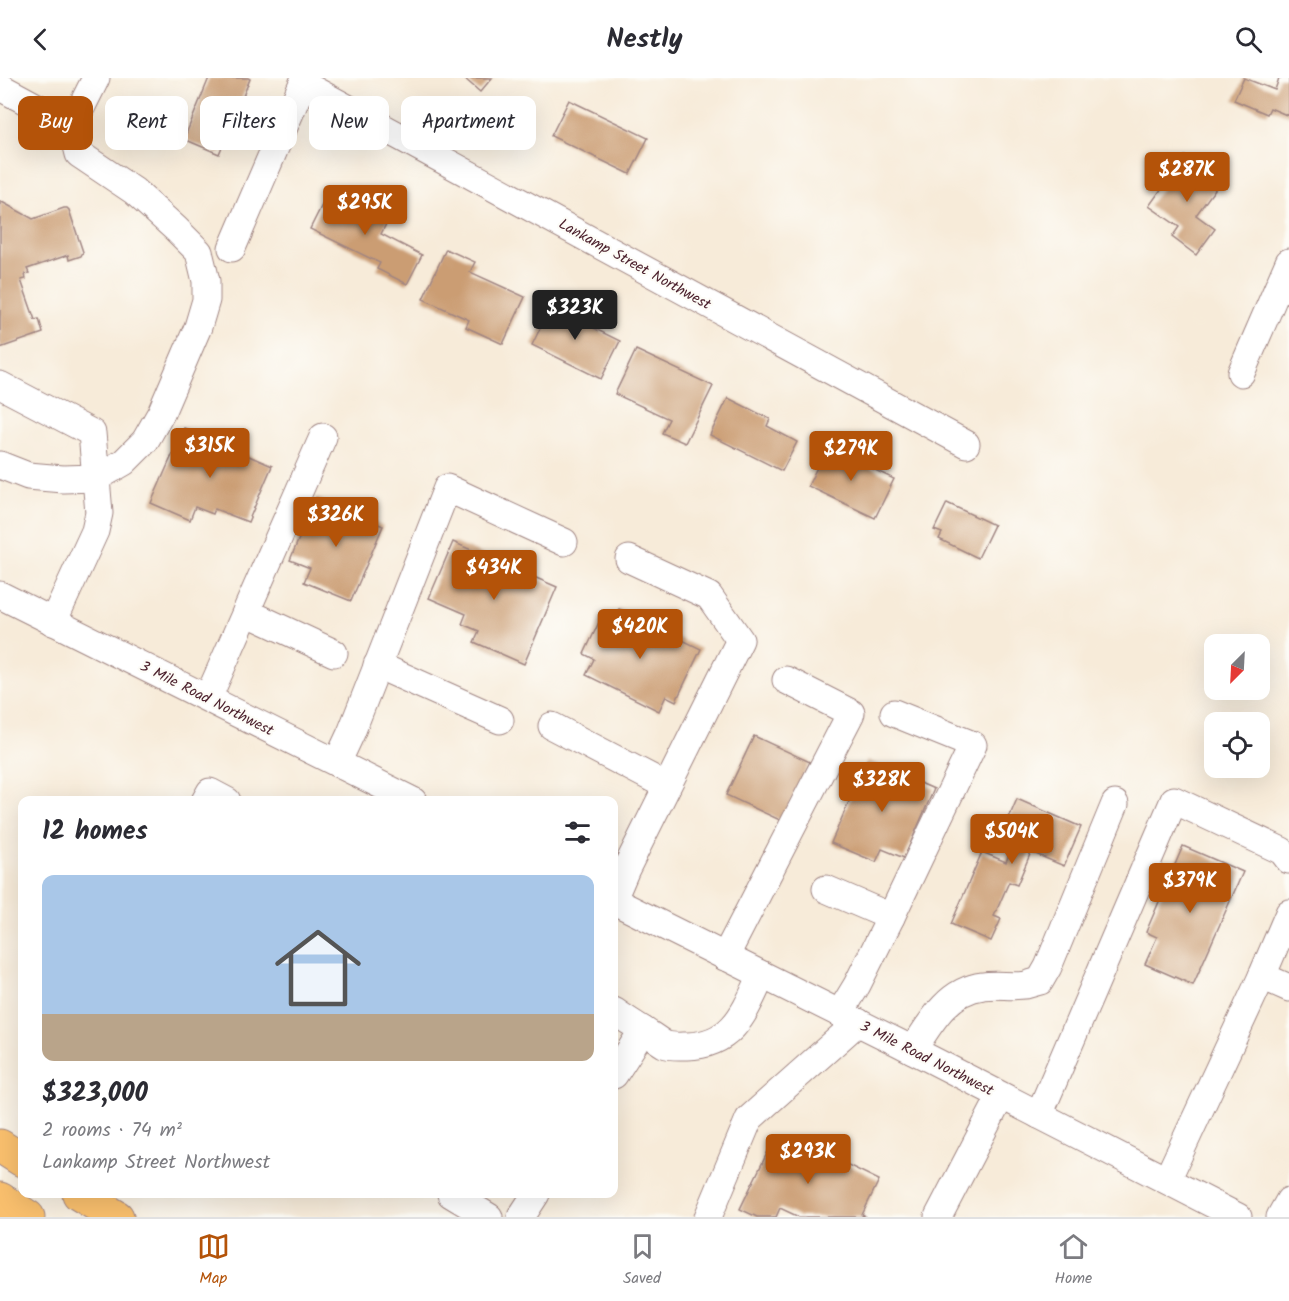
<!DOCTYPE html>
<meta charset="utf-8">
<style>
:root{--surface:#fff;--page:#f2f2f3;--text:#2b2b33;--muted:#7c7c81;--line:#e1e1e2;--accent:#b45309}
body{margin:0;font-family:Kalam,sans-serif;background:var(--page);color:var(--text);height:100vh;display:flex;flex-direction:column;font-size:22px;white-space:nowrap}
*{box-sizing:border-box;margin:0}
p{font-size:20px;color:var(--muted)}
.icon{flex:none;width:33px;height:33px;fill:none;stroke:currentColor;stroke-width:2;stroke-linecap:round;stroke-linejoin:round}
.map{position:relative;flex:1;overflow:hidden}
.drawer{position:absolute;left:18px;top:718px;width:600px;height:402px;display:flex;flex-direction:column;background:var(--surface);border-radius:12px;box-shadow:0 6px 24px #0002}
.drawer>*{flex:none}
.guide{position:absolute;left:18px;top:18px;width:600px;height:54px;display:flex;gap:12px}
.needle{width:39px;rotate:204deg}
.buttons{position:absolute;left:1204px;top:556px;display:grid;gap:12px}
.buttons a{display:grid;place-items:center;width:66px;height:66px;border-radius:12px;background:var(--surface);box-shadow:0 6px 24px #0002;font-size:30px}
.price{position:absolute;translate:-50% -51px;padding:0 14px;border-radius:6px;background:var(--accent);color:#fff;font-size:20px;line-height:39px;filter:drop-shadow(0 2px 3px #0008)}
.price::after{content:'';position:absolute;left:50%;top:36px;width:18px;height:14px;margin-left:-9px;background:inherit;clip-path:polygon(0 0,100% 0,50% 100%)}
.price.current{background:#222;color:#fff}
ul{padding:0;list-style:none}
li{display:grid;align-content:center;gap:12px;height:318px;padding:0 24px}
li span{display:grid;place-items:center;height:186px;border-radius:12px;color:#555}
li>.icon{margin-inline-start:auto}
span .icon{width:108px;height:108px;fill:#fffc;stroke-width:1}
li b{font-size:26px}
h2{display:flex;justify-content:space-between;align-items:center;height:72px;padding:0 24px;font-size:26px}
.chip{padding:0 21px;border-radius:12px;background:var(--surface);box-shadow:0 6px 24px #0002;font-size:21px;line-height:54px}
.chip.current{background:var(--accent);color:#fff}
header{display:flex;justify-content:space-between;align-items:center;height:78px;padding:0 24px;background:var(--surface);font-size:27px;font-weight:700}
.dock{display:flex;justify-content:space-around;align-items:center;height:84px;border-top:2px solid var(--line);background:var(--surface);font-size:16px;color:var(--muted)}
.dock a{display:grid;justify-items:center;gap:3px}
.dock .current{color:var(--accent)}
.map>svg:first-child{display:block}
.building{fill:#cb9d73}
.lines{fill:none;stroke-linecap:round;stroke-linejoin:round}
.minor-casing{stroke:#a08582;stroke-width:29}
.highway-casing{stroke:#a08582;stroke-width:35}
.minor{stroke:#fff;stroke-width:27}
.highway{stroke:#f9bf6d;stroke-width:33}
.labels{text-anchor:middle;stroke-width:4.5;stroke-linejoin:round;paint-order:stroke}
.street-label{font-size:15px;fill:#4a1f2b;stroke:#fdfcf7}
</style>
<header><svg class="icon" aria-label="back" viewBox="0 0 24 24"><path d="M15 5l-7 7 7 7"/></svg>Nestly<svg class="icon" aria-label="search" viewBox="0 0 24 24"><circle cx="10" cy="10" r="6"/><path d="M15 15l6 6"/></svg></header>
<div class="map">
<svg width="1289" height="1139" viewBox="0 0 1289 1139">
<rect width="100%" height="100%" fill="#fdfcf7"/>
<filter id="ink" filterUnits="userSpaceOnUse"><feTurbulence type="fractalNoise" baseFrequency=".0167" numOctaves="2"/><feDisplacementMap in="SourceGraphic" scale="12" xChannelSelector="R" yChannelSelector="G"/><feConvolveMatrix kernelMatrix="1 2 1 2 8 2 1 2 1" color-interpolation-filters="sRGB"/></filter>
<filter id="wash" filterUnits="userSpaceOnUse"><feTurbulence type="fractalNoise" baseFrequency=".008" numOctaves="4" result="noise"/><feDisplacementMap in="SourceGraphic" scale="24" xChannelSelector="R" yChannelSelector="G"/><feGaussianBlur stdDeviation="1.35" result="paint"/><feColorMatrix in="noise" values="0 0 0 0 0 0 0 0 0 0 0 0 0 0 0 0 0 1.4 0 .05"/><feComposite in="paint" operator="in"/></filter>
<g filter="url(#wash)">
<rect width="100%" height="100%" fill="#f7ebd9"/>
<g id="blocks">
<g class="building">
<path d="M209,0H248L250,1L219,76L184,61Z"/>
<path d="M464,0H492L480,14Z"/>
<path d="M1244,0L1275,12L1279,0H1289V38L1270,30L1267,36L1234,22Z"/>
<path d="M569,22L648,60L630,96L551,58Z"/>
<path d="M1185,78L1221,103L1196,137L1215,151L1196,177L1172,159L1179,149L1149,128Z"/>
<path d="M329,113L388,142L381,156L422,177L407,206L377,191L380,185L310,151Z"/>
<path d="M0,123L33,141L64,130H67L69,132L83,174L81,178L69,182L68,177L27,191L29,195L25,196L26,201L21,202L35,242L39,241L43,255L0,270Z"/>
<path d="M446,171L475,184L470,194L525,219L503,266L466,249L469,242L423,221Z"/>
<path d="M553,224L582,238L579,243L620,263L601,301L532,267Z"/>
<path d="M636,272L713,308L685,365L662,355L669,341L615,316Z"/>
<path d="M728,320L770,341L767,348L797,364L782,393L710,357Z"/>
<path d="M184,350L272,388L248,444L215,431L213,436L195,429L190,442L151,425Z"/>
<path d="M827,369L894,401L875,440L808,408Z"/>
<path d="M316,420L383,448L351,523L304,504L310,490L290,482Z"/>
<path d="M947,425L994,447L978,480L939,461L942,455L934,452Z"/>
<path d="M453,464L557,509L524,586L474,564L479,553L462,546L466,536L429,520Z"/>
<path d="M619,531L701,571L676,623L666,618L659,633L586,597L594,581L584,576L601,540L611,545Z"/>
<path d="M754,658L810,684L782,743L726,717Z"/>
<path d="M867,682L934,711L904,780L882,771L876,784L831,765Z"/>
<path d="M1017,721L1081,749L1064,788L1031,774L1017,807L1009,804L994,838L1001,841L991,863L951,846L982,774L1006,784L1015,761L1002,756Z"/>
<path d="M1183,768L1243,794L1193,907L1145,886L1157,859L1146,854Z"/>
<path d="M793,1060L879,1102L862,1137L866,1139H799L780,1130L776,1139H757L740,1131L772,1065L787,1072Z"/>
</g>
</g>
</g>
<g filter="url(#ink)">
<use href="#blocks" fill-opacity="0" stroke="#a08582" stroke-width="1.5"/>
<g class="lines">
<defs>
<g id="minor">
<path d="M303,6L966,366"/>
<path d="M0,9L72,48"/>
<path d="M232,170L305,0"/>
<path d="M1241,295L1289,184"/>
<path d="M0,307L92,355L99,435L95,453L53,544"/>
<path d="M0,387L28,398L63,401L96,400L124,384L145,363L161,335L198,249L206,222V203L199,174L176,151L134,113L79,76L72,48L96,0"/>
<path d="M0,517L413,723"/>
<path d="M246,534L334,575"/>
<path d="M377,587L500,642"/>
<path d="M208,620L323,359"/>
<path d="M552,648L667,708"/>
<path d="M337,685L351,655L447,410L564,464"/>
<path d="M205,723L210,714L227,723"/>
<path d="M826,811L891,839"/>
<path d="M614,819L626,791L740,562L709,518L629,481"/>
<path d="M614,823L899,965L1238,1139"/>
<path d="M1289,835L1262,898L1289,910"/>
<path d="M725,879L851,635L786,602"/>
<path d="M614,933C625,941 637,948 649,956C654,959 659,963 664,966C671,969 680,968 687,968C734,967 745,933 762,897"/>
<path d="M840,935L857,907L891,839L973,667L894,635"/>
<path d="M913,972C930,945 948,912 983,908C997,906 1012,909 1026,907C1030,906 1035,904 1040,903L1048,889L1115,726"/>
<path d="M614,997L643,952"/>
<path d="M1039,1037L1174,722L1282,773L1289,782"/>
<path d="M1167,1102L1262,898"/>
<path d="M451,1116L489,1139"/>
<path d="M521,1139L536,1116"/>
<path d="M708,1139L749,1041L858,944"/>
<path d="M938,1139L1001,1018"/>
<path d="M1280,1139L1289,1123"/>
</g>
<g id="highway">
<path d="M0,1068L22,1082"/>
<path d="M79,1116L117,1139"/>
<path d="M0,1121L28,1139"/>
</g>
</defs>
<use href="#minor" class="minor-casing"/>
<use href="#highway" class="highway-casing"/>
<use href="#minor" class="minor"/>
<use href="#highway" class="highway"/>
</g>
</g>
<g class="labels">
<g class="street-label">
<text transform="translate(635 186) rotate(29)" y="5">Lankamp Street Northwest</text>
<text transform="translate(207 620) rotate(27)" y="5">3 Mile Road Northwest</text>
<text transform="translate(927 980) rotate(27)" y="5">3 Mile Road Northwest</text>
</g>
</g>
</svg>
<div class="buttons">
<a><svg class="needle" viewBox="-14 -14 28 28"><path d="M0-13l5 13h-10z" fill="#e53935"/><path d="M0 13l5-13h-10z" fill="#7c7c81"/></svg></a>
<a><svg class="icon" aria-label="locate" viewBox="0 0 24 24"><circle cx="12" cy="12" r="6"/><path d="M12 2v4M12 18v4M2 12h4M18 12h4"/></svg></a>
</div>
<b class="price" style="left:1187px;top:125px">$287K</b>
<b class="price" style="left:365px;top:158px">$295K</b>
<b class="price current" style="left:575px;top:263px">$323K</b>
<b class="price" style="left:210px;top:401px">$315K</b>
<b class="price" style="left:851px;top:404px">$279K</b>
<b class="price" style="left:336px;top:470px">$326K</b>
<b class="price" style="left:494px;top:523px">$434K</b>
<b class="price" style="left:640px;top:582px">$420K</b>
<b class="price" style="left:882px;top:735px">$328K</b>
<b class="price" style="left:1012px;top:787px">$504K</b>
<b class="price" style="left:1190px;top:836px">$379K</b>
<b class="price" style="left:808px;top:1107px">$293K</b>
<div class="guide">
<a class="chip current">Buy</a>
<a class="chip">Rent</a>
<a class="chip">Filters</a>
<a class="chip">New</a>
<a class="chip">Apartment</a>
</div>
<section class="drawer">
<h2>12 homes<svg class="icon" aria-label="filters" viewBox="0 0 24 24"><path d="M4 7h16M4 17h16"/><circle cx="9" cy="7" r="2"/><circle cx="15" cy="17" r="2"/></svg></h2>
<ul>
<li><span style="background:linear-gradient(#a9c7e8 75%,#b9a48a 0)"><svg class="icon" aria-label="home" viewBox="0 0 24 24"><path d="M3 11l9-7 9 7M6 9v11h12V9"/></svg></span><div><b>$323,000</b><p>2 rooms · 74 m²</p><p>Lankamp Street Northwest</p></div></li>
</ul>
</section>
</div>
<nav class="dock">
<a class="current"><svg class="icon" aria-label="map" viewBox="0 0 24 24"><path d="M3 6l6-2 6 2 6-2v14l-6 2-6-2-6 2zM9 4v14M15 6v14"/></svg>Map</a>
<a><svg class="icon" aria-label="saved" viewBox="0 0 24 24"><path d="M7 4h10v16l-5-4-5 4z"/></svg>Saved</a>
<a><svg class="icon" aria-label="home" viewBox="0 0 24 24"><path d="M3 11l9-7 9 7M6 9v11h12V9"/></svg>Home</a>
</nav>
